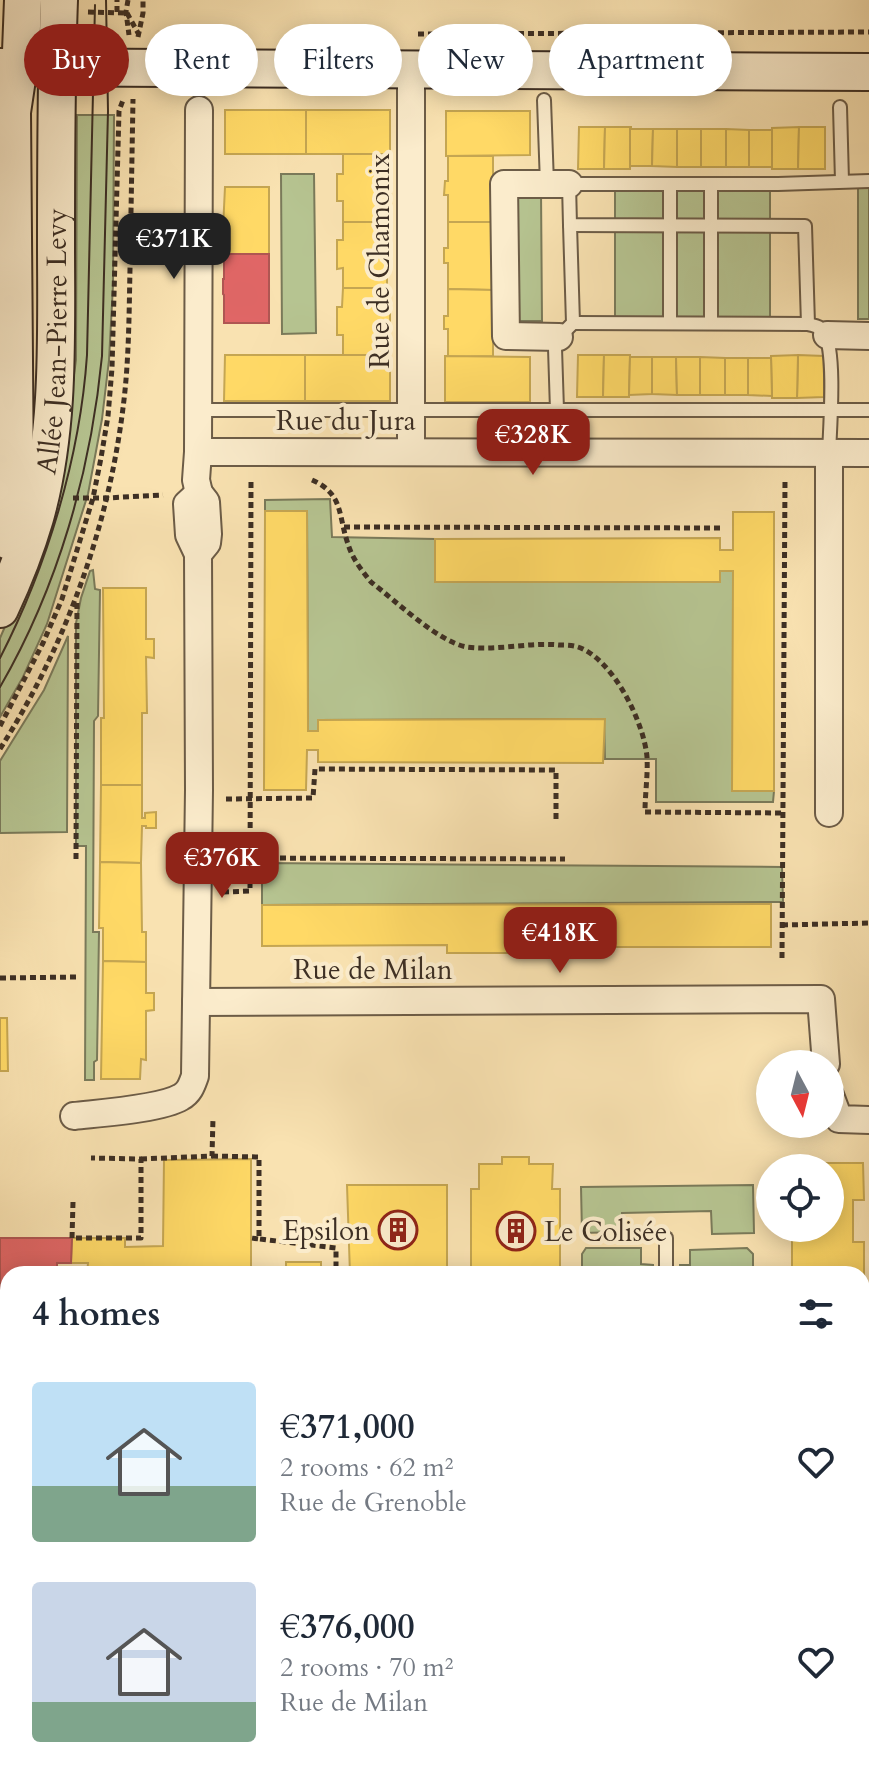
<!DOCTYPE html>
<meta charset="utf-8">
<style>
:root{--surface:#fff;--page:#f2f2f3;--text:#1f2937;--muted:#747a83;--accent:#8f2418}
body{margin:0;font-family:Cardo,serif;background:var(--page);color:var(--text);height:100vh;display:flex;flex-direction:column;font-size:30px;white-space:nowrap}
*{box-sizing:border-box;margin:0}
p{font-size:26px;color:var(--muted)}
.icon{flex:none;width:44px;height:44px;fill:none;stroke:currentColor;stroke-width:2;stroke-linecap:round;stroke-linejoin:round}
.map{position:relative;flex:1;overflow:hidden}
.panel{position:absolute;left:0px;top:1266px;width:870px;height:512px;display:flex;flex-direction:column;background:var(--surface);border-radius:24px 24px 0 0;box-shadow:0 4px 20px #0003}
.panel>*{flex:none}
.banner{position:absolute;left:24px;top:24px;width:822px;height:72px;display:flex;gap:16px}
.needle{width:52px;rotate:173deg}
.buttons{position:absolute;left:756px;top:1050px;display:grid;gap:16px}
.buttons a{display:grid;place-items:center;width:88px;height:88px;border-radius:50%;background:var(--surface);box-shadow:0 4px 20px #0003;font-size:40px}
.price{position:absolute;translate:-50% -68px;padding:0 18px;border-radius:16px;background:var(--accent);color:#fff;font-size:26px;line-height:52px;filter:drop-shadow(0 2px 4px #0008)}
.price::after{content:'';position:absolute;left:50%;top:48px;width:24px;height:18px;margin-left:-12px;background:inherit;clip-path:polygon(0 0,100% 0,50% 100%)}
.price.on{background:#222;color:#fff}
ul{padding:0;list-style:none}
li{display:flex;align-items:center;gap:24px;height:200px;padding:0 32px}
li span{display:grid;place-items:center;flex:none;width:224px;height:160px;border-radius:8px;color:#555}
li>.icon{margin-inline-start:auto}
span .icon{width:96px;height:96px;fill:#fffc;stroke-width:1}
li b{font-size:34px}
h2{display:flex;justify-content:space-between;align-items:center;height:96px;padding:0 32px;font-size:34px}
.chip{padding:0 28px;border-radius:36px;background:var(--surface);box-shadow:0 4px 20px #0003;font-size:28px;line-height:72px}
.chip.on{background:var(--accent);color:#fff}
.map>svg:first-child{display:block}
.green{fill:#b6c491;stroke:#7a7a5a;stroke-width:2}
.homes{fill:#ffd966;stroke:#c5a652;stroke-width:2}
.shops{fill:#e06666;stroke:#af5652;stroke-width:2}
.schools{fill:#6fa8dc;stroke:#6084a5;stroke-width:2}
.public{fill:#76a5af;stroke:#658285;stroke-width:2}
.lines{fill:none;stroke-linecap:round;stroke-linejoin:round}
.lane-casing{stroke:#6c5c47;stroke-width:16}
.street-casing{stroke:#6c5c47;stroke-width:30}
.secondary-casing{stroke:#3d2f24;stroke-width:40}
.path{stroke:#3d2f24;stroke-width:5;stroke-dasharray:6 4;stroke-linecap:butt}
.lane{stroke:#fbeccc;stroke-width:12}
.street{stroke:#fbeccc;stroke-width:26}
.secondary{stroke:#fbeccc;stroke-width:36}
.tram{stroke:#3d2f24;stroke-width:2}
.labels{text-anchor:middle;stroke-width:8;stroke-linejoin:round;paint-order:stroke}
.street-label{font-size:28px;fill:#3d2f24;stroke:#fbeccc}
.poi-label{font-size:28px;fill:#3d2f24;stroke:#fbeccc;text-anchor:end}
</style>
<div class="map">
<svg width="869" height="1778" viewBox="0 0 869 1778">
<rect width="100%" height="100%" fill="#f9e2b1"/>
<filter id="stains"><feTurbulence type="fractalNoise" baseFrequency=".0025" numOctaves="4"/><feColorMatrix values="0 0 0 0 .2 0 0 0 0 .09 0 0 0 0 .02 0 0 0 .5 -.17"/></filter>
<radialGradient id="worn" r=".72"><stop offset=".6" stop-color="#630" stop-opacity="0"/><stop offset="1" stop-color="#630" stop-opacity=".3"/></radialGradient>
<g class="green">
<path d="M77,115H114L113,285L109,360L102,419L88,494L47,624L23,677L0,717V638L18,597L70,404L76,360Z"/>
<path d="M281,174H314L316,333L282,334Z"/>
<rect x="858" y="187" width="11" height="132"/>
<path d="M615,188L770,189V320H615Z"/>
<path d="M541,191L542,321H513L512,192Z"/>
<path d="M330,499L332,537L435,539V581L719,582L720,571H733V791H774L773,802H656V759H605L604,719L319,720L318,731H308L307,511H265V500Z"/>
<path d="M93,570L95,589L100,590L98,716L94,721L93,932H99L97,1060L94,1062V1080H85L86,846H76V623L81,598L90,571Z"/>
<path d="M68,636L67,832L0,833V761L44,690Z"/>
<path d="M262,863L782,867L783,902L262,905Z"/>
<path d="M753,1185L754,1233L712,1234L711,1211L622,1213V1232L582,1233L581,1187Z"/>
<path d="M586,1248H641V1264L653,1265V1274H582V1254Z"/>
<path d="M747,1248L753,1254V1274H680V1265H690V1250Z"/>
</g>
<g class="homes">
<rect x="225" y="110" width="81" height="44"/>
<rect x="306" y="110" width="84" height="44"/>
<path d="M446,111H530V155L446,156Z"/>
<path d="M579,127H605L604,169H578Z"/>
<path d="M605,127H631L630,169H604Z"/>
<path d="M799,127L798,169H772V128Z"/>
<path d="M799,127H825V169H798Z"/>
<path d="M630,129H653L652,166H630Z"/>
<path d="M653,129H677V167L652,166Z"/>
<rect x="677" y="129" width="24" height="38"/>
<rect x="701" y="129" width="25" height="38"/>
<path d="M726,129L749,130V167H726Z"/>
<rect x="749" y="130" width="23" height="37"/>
<path d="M343,154H388V181L391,180V193H388L387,222H343V201H337V174H343Z"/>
<path d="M448,156H493V176H499L492,222H448V195H444L445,181H448Z"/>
<path d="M225,187H269V254H224L225,229H223Z"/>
<path d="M343,222H387V247H391V262H387V288H343V268L337,269V240H343Z"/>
<path d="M448,222H492L493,290L448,289V263H444V248H448Z"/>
<path d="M343,288H387V314H390V329H387V355H343V335H337V307H342Z"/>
<path d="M448,289L493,290V356L448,357V329H444V316H448Z"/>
<path d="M225,355H305V401H224Z"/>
<rect x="305" y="355" width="85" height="46"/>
<path d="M578,355H604L603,397H577Z"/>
<path d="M604,355H630L629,397H603Z"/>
<path d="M798,355L824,356V397L797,398Z"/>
<path d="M798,355L797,398H772L771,356Z"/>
<path d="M445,356L530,357V402H445Z"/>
<path d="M630,357H652V394L629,395Z"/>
<path d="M652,357H676L677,395L652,394Z"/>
<path d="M676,357H700V395H677Z"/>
<path d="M700,357L725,358V395H700Z"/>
<rect x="725" y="358" width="23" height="37"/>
<path d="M748,358H771L772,396L748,395Z"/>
<path d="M265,511H307L308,731H318V720L605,719L603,763L318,762V750H307L306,790H264Z"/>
<path d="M733,512H774V791H732L733,571H720V582H435V539L720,538V550H733Z"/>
<path d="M103,588H146V639H154V658L146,657L147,713H142V785H101V718H104Z"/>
<path d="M101,785H142V818H145V813L156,812V828H146V826H142L141,863L100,862Z"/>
<path d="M100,862L141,863L142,932H146V962L103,961V928H99Z"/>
<path d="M771,904V947H588V953H447V945L262,946V905Z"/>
<path d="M103,961L146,962V993H154V1010L146,1011V1060L141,1059L140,1079H101Z"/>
<path d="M0,1018H7L8,1071H0Z"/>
<path d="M502,1157H529V1164H553L552,1189H560V1274H471V1189H479V1164H502Z"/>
<path d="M251,1159V1274H87L88,1263H71L72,1238H125V1247L163,1246L164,1160Z"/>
<path d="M779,1163H863L864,1200H853V1242H864V1317H862V1274H779V1272H792V1235H780V1228H830V1168H779Z"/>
<path d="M347,1185H447V1274H350Z"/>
<rect x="286" y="1262" width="35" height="12"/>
</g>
<g class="shops">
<path d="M224,254H269V323H224V295L223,294V279H224Z"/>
<path d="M0,1238H72L71,1263H57V1274H8V1338H0Z"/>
</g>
<g class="schools">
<path d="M0,1574H8V1770H57V1778H0Z"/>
<rect x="862" y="1578" width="7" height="60"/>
<path d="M862,1699H869V1778H578V1770H862Z"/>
<rect x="415" y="1770" width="63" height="8"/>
</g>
<rect class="public" x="155" y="1770" width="193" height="8"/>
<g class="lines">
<defs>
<g id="lane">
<path d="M544,100L547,184"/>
<path d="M840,107L842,181"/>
<path d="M573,323L808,324"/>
<path d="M670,323V184"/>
<path d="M711,323V185"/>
<path d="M198,410H869"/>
<path d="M557,410L555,348L559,337L573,323L570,225"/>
<path d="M829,453C830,428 836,351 824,332C820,326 815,326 808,324L805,226L570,225L569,184H778L869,181"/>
<path d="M666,1274V1238"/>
<path d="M0,1511H8"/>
<path d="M862,1555H869"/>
</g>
<g id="street">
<path d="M411,70V452"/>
<path d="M827,335L869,336"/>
<path d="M559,337L506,336L504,184H569"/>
<path d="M198,452L869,453"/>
<path d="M199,493L196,480L198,452L199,110"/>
<path d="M829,813V453"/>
<path d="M196,1002L821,999L826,1064"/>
<path d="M830,1095L839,1119L869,1120"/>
<path d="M74,1116C100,1113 161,1109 181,1097C190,1092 192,1084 195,1076L199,790L198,554L189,535L187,504L199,493L206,502L208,534L207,543L198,554"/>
<path d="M0,1394H8"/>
<path d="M862,1429H869"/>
</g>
<g id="secondary">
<path d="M0,67L869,72"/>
<path d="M9,541L15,484L12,112L21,52L23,0"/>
<path id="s1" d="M0,609C14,579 26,549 35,518C60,430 56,335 56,244C56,163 56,81 59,0"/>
</g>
</defs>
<use href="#lane" class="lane-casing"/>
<use href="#street" class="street-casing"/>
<use href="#secondary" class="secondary-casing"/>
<g class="path">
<path d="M128,0L126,12L129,35"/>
<path d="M88,12L127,13"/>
<path d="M117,12V0"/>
<path d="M127,13L138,33"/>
<path d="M418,34L869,32"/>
<path d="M138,37L143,13V0"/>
<path d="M312,480C344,494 338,516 348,544C352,558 362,571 371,582C396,601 438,642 467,647C498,651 529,642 559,645C565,645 572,645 578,647C613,659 644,722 647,757C648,775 645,794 645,812L783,813"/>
<path d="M73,498H106L163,495"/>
<path d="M344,527L723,528"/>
<path d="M0,726L43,643L62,599L93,498L101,458L108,416L112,368L119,111L123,100"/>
<path d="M0,749C65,647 108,529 123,408C129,362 129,315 130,269C131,212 132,155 133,99"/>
<path d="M226,799L313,798L315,769L556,770V819"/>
<path d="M250,858L565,859"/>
<path d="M76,859L77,600"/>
<path d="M223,892L250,891L251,479"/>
<path d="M782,925L869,923"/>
<path d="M782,958L785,481"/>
<path d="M0,978L76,977"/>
<path d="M212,1156L259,1157V1239L251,1238"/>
<path d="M141,1159L212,1156L213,1118"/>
<path d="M73,1202L72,1238H141V1159L91,1158"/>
<path d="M260,1239L336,1248V1274"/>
<path d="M862,1379H869"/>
<path d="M0,1443H8"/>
<path d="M862,1483L869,1484"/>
<path d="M388,1770V1778"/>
<path d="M73,1778V1770"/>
</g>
<use href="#lane" class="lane"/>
<use href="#street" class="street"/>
<use href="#secondary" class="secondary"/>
<g class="tram">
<path d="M0,658C47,566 80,458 87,355L95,5"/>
<path d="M0,687C58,587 91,471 102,356L108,111L106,0"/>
</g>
</g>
<defs>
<symbol id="building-ring" viewBox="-11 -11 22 22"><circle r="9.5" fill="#fbeccc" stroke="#8f2418" stroke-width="1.5"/><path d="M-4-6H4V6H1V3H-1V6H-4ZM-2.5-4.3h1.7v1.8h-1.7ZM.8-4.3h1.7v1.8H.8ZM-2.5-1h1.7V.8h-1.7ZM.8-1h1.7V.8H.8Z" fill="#8f2418"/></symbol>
</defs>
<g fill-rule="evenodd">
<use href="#building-ring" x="376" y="1208" width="44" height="44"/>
<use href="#building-ring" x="494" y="1209" width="44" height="44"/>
</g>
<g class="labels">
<g class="street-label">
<text transform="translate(379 261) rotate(-90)" y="10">Rue de Chamonix</text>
<text dy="10" stroke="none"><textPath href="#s1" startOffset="276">Allée Jean-Pierre Levy</textPath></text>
<text x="346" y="430">Rue du Jura</text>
<text x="373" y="979">Rue de Milan</text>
</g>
<g class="poi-label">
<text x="370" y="1240">Epsilon</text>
<text x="544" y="1241" text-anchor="start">Le Colisée</text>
</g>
</g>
<rect width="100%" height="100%" filter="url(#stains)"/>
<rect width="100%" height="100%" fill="url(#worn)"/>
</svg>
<div class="buttons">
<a><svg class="needle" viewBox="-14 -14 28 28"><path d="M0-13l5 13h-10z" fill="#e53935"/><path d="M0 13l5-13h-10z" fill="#747a83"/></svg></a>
<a><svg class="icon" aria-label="locate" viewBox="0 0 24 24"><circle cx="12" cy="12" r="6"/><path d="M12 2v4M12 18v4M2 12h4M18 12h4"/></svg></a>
</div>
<b class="price on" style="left:174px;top:281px">€371K</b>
<b class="price" style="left:533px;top:477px">€328K</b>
<b class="price" style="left:222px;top:900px">€376K</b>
<b class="price" style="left:560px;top:975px">€418K</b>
<div class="banner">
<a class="chip on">Buy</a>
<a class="chip">Rent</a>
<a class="chip">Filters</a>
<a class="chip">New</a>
<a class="chip">Apartment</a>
</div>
<section class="panel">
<h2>4 homes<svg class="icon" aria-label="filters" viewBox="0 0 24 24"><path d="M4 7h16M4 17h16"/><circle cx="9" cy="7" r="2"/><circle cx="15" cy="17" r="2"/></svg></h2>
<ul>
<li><span style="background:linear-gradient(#bfe0f5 65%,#7fa58c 0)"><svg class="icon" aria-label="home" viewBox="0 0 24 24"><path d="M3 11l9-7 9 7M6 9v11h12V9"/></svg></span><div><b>€371,000</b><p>2 rooms · 62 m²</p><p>Rue de Grenoble</p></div><svg class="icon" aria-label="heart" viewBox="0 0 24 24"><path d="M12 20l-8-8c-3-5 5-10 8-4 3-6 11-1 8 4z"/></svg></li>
<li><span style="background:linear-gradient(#c9d6e8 75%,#7fa58c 0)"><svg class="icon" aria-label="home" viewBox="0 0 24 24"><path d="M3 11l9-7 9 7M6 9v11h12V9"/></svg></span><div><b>€376,000</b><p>2 rooms · 70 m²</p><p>Rue de Milan</p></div><svg class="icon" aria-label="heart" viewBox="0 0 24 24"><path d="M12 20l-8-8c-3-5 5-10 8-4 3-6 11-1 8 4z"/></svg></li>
</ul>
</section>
</div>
